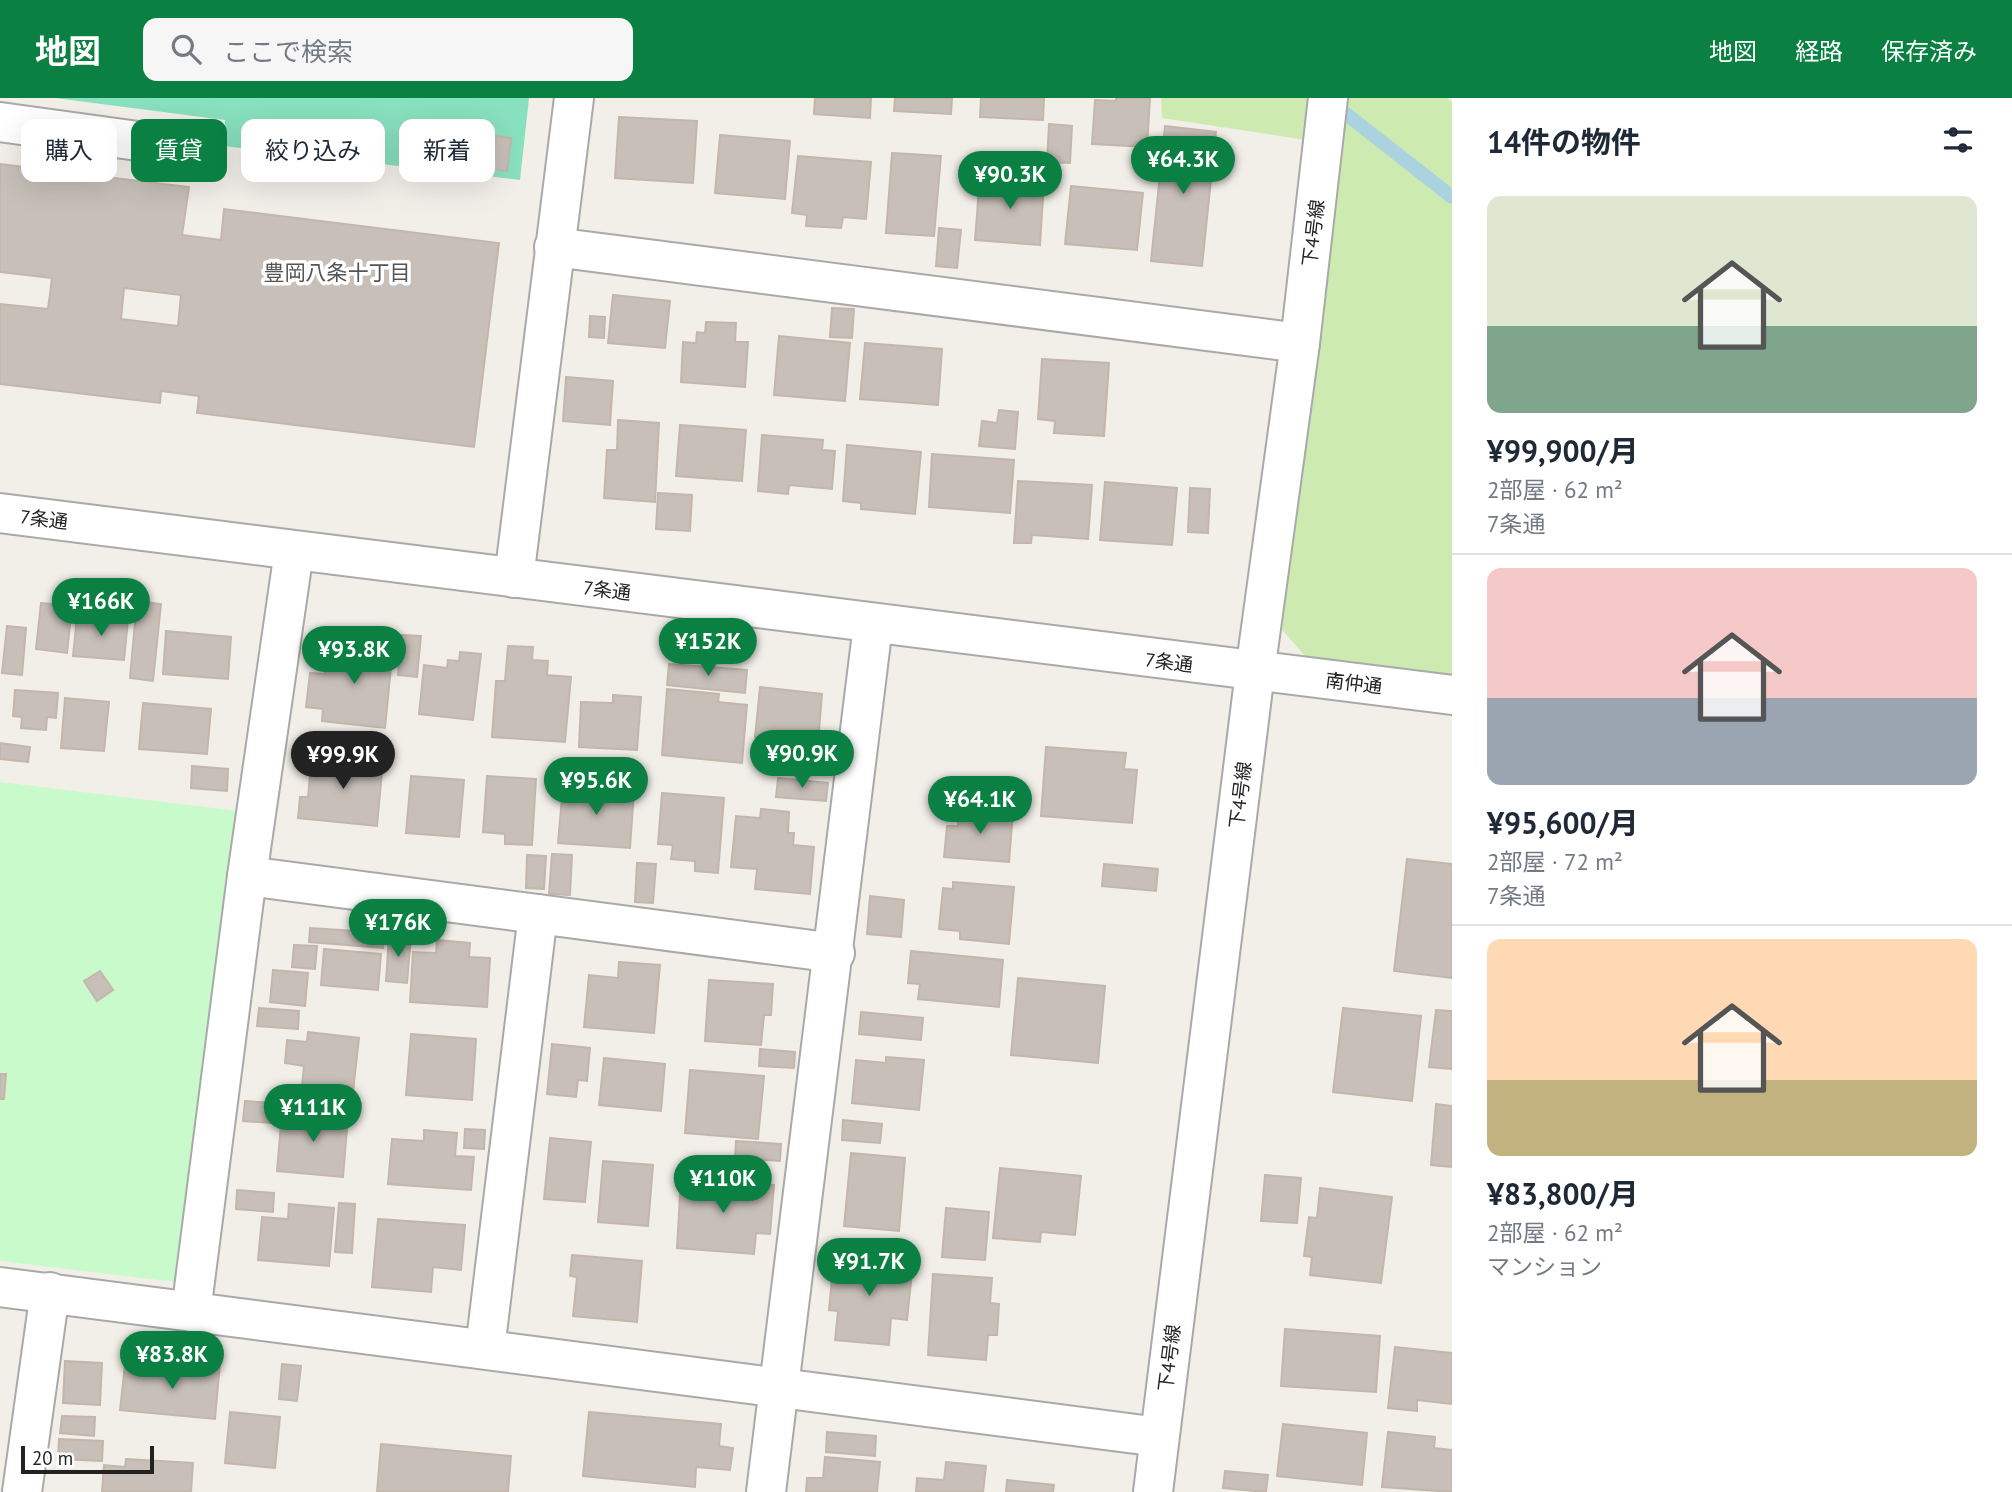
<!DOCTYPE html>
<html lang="ja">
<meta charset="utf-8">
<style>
:root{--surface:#fff;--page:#f6f6f7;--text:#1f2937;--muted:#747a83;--line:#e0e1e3;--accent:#0b8043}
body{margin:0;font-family:"PT Sans","Noto Sans JP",sans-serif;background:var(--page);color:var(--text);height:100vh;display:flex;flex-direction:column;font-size:26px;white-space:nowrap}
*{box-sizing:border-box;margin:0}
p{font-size:23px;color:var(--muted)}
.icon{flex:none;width:38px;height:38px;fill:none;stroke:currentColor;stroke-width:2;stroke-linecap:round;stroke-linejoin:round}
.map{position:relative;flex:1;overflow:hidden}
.panel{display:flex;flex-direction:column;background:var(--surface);width:560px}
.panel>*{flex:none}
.top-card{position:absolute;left:21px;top:21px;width:665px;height:63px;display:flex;gap:14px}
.scale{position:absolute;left:21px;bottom:18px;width:133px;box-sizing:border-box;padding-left:7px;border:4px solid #222;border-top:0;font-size:19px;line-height:24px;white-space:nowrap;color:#222;-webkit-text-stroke:5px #fff;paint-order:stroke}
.price{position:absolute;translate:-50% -60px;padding:0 16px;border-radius:24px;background:var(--accent);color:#fff;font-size:23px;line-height:46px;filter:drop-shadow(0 2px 4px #0008)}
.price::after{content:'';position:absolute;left:50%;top:42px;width:21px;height:16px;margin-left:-10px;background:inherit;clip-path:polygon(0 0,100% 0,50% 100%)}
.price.active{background:#222;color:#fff}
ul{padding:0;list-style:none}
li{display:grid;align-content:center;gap:14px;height:371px;padding:0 35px}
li+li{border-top:2px solid var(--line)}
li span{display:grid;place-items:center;height:217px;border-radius:14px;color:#555}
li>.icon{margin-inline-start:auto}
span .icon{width:126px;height:126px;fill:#fffc;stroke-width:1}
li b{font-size:30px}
h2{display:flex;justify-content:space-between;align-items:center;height:84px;padding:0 35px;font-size:30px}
.pill{padding:0 24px;border-radius:14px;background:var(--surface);box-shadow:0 7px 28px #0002;font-size:24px;line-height:63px}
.pill.active{background:var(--accent);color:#fff}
header{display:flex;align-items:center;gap:42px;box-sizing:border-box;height:98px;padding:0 35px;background:var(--accent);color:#fff}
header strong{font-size:33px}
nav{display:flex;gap:38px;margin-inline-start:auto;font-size:24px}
.search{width:490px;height:63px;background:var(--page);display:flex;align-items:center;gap:18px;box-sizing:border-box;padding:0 24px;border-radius:14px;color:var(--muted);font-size:26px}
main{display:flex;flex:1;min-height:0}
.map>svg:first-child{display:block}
.grass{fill:#cdebb0}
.park{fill:#c8facc}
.pitch{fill:#88e0be}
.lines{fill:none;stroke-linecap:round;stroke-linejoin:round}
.stream{stroke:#aad3df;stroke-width:14}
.building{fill:#c7bfb8;stroke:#c4b6ab;stroke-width:2;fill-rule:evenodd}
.minor-casing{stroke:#a9a9a9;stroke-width:42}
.minor{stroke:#fff;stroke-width:38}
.labels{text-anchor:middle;stroke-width:7;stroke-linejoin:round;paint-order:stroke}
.street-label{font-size:19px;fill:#222;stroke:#fff}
.neighbourhood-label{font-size:21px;fill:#555;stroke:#fff}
</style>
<header>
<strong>地図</strong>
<div class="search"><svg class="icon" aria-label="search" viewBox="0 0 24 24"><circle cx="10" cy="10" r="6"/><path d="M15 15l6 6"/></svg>ここで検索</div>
<nav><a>地図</a><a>経路</a><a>保存済み</a></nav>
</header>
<main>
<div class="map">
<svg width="1452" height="1394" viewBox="0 0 1452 1394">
<rect width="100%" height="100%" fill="#f2efe9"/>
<g class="grass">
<path d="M1161,0H1311L1306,42L1162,20Z"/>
<path d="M1344,0H1447L1452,4V584L1312,566L1279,528Z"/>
</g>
<path class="park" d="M0,684L238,713L184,1185L0,1163Z"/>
<path class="pitch" d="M55,0H529L520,82L224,48L225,22Z"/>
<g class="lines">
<path class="stream" d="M1332,5L1452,99"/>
</g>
<g class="building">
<path d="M815,0H871L870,20L814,16Z"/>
<path d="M895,0H952L951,16L894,13Z"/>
<path d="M981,0H1044L1043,22L980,19Z"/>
<path d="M1116,0H1150L1147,49L1092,46L1095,2L1116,3Z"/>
<path d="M619,19L697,23L693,85L615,80Z"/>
<path d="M473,24L492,26L487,70L468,69Z"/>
<path d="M1049,26L1072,28L1070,65L1047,64Z"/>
<path d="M1165,28L1216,34L1202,168L1151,163Z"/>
<path d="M444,32L467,35L463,68L440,66Z"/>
<path d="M720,37L790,43L785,101L715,95Z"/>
<path d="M496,38L511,40L507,73L492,71Z"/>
<path d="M892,55L941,58L934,138L886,135Z"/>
<path d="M798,58L871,64L866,121L843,119L841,130L806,128L807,117L792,115Z"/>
<path d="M0,66L189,89L182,137L221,142L224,111L499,145L474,349L197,315L199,298L161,293L160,305L0,286V206L48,211L52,180L0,174ZM124,190L181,197L178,228L121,221Z"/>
<path d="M980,78L1044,83L1040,147L975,142Z"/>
<path d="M1071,88L1143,95L1137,152L1065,146Z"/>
<path d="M939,130L961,132L957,170L936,168Z"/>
<path d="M613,197L670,203L665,250L608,245Z"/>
<path d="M832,210L854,211L852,240L830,239Z"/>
<path d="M590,218L605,219L604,240L589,239Z"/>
<path d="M706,224L736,225L735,244H748L745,289L681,284L683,244L696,245L697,234L705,235Z"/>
<path d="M779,238L850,245L845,303L774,297Z"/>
<path d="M865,245L942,251L938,307L860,301Z"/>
<path d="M1042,261L1109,265L1104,338L1054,335L1055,323L1038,321Z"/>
<path d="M566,279L613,283L610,327L563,323Z"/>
<path d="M999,312L1018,314L1015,351L979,348L982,323L997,325Z"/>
<path d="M618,322L659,325L655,404L604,400L607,352H617Z"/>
<path d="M680,327L746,332L742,383L676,378Z"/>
<path d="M762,337L823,342L822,352L835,353L832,391L789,387L788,396L758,393Z"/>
<path d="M847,347L921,354L915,416L861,411V405L843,403Z"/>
<path d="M932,356L1014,362L1010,415L929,409Z"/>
<path d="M1018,383L1092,387L1088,441L1032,437L1031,445H1014Z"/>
<path d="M1105,384L1177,390L1172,447L1100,442Z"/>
<path d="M1190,390L1210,391L1208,435L1188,434Z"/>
<path d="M658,395L692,397L690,433L656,431Z"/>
<path d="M137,503L161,506L153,583L130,580Z"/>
<path d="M41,505L72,508L67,555L36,551Z"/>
<path d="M77,518L128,522L124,562L73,558Z"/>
<path d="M7,528L26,530L22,577L2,575Z"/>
<path d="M166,533L231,539L228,581L163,576Z"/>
<path d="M353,537L385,540L382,568L391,569L385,630L322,623L323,611L306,609L310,575L325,576L327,558L350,561Z"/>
<path d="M401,537L421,538L417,579L398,577Z"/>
<path d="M508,548L533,549L532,562L548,563L547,577L571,579L565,644L492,639L496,583H505Z"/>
<path d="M460,554L481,556L473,622L419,616L424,567L447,570L448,562L459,563Z"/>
<path d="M669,566L747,572L745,595L667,587Z"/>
<path d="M760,589L822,596L818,645L755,639Z"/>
<path d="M667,591L719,596L718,604L747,607L742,665L662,657Z"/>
<path d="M15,592L58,595L56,620L47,619L46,632L21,630L22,619L13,618Z"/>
<path d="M613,597L641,599L637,652L579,649L581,604L613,605Z"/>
<path d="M65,600L109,604L104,653L61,650Z"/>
<path d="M143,605L211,611L207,656L139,651Z"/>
<path d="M0,645L30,649L28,664L0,661Z"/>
<path d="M1046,649L1126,655L1124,671L1137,672L1132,725L1041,718Z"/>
<path d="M312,656L383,663L377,728L298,720L300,699H308Z"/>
<path d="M192,668L228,671L227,693L191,690Z"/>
<path d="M411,678L464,682L459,739L406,735Z"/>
<path d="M487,678L536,681L532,747L505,746V736L483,734Z"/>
<path d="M778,680L828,685L826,703L776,699Z"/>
<path d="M563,688L634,693L630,750L558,745Z"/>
<path d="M662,695L724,700L718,775L695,773V763L671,761L673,747L658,746Z"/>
<path d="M959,709L1013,714L1009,764L944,759L947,728H958Z"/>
<path d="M761,711L789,714L788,735H794L793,747L814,749L810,796L755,791L757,771L731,769L736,718L760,720Z"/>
<path d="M552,756L572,757L570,797L549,796Z"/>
<path d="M527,757L546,758L544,791L526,790Z"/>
<path d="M1407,761L1452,766V880L1394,873Z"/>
<path d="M637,765L656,766L653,805L635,804Z"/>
<path d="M1104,766L1158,771L1156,793L1102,788Z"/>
<path d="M953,784L1014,789L1009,846L960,841V833L939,831L943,790L953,791Z"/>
<path d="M870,798L904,802L901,839L867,836Z"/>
<path d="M310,830L385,835L383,850L309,844Z"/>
<path d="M389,838L411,839L407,885L386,883Z"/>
<path d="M437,842L470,845L469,859L490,860L487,909L410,904L413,854L436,855Z"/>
<path d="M294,847L317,848L315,871L292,869Z"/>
<path d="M324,851L381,856L378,892L321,887Z"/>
<path d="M911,853L1003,862L999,909L918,901L920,886L908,885Z"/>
<path d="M619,864L660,867L654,935L584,929L589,877L618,880Z"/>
<path d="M273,872L308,875L305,908L270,904Z"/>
<path d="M100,873L113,892L97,903L84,883Z"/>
<path d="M1018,880L1105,888L1098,965L1011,957Z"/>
<path d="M709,882L773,886L771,917H764L761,947L705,943Z"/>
<path d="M259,910L299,913L298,931L257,928Z"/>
<path d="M1343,910L1421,918L1412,1003L1333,994Z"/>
<path d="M1436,912L1452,913V971L1429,969Z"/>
<path d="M861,914L923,920L921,942L859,936Z"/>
<path d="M308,934L359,940L353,994L302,988L304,968L285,965L287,942L307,944Z"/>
<path d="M411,936L476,941L472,1002L406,997Z"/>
<path d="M552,946L590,950L587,983L578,982L576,999L547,996Z"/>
<path d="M760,951L795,954L794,970L759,968Z"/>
<path d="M886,959L924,962L919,1012L852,1005L856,962L886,965Z"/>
<path d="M604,960L665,966L661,1013L599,1007Z"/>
<path d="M690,972L764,978L758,1041L685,1035Z"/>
<path d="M0,976H6L4,1001H0Z"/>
<path d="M245,1003L272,1005L271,1025L243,1023Z"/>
<path d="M1436,1006L1452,1008V1069L1431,1067Z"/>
<path d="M282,1014L348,1019L343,1079L277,1073Z"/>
<path d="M843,1022L882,1026L880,1045L842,1042Z"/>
<path d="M465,1031L485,1032L484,1051L464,1050Z"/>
<path d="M424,1032L457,1035L455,1058L474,1059L471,1092L388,1086L392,1041L424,1043Z"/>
<path d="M550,1040L591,1044L585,1104L544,1101Z"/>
<path d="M736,1043L781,1046L780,1063L735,1060Z"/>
<path d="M851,1055L905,1060L899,1133L844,1128Z"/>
<path d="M603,1063L653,1067L648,1128L598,1124Z"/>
<path d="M1000,1070L1081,1078L1075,1137L1041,1134L1040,1144L993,1140Z"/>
<path d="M1265,1077L1301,1080L1297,1125L1261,1123Z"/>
<path d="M681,1080L774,1087L770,1136L756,1135L754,1156L677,1150Z"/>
<path d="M1320,1090L1392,1099L1381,1185L1310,1177L1312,1159L1304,1158L1309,1119L1317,1120Z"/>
<path d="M237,1092L274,1095L273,1114L236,1111Z"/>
<path d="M339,1105L355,1106L352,1155L335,1154Z"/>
<path d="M289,1106L334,1110L329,1168L258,1162L262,1119L288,1121Z"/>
<path d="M946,1110L989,1114L985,1162L942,1159Z"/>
<path d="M378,1121L465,1127L461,1172L433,1169L431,1194L372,1189Z"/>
<path d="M572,1157L642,1163L637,1224L573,1218L577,1179L570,1178Z"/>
<path d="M834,1158L913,1165L907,1222L891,1220L889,1247L835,1242L838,1213L829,1212Z"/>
<path d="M933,1176L992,1180L990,1205L999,1206L997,1237H988L986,1262L928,1257Z"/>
<path d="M1285,1231L1380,1238L1376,1294L1281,1288Z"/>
<path d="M1395,1249L1452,1255V1306L1417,1302V1313L1388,1310Z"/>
<path d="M65,1263L102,1265L100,1307L63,1305Z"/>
<path d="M193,1263L220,1265L215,1321L120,1312L125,1267L192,1274Z"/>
<path d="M282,1266L301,1268L297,1303L279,1301Z"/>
<path d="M230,1314L280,1319L275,1370L225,1365Z"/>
<path d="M589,1314L721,1326L719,1348L733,1350L730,1372L696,1369L695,1389L583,1378Z"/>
<path d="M62,1318L95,1319L94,1338L60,1335Z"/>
<path d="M1283,1326L1367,1335L1362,1387L1277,1378Z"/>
<path d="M827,1334L876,1338L875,1358L826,1354Z"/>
<path d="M1388,1334L1435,1339L1434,1350L1452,1352V1394L1382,1389Z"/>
<path d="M59,1341L103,1343L102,1363L58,1361Z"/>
<path d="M381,1346L511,1358L508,1394H377Z"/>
<path d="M825,1359L880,1364L877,1394H806L807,1380H823Z"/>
<path d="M126,1361L193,1365L191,1394H102L104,1367L125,1369Z"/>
<path d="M946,1364L986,1368L983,1394H916L917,1380L944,1382Z"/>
<path d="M1225,1373L1268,1377L1266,1394L1223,1390Z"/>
<path d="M1007,1382L1054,1387L1053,1394H1006Z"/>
</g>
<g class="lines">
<defs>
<g id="minor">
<path d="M0,24L196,51"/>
<path d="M554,149L1300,245"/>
<path d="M0,415L1452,597"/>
<path d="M514,480L574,0"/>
<path d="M247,778L835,855"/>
<path d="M0,1189L1159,1339"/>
<path d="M191,1214L247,778L294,453"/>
<path d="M485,1251L538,816"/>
<path d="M22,1394L50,1194"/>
<path d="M766,1394L873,527"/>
<path d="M1153,1394L1255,574L1300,245L1328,0"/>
</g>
</defs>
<use href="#minor" class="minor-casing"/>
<use href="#minor" class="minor"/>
</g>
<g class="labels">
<g class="street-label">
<text transform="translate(1313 135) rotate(-83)" y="7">下4号線</text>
<text transform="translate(44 421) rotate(7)" y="7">7条通</text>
<text transform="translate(607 492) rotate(7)" y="7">7条通</text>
<text transform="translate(1169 564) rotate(7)" y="7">7条通</text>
<text transform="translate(1354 585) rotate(7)" y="7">南仲通</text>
<text transform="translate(1240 697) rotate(-83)" y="7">下4号線</text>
<text transform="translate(1169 1260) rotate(-83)" y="7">下4号線</text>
</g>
<g class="neighbourhood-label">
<text x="337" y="182">豊岡八条十丁目</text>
</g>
</g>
</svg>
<div class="scale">20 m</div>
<b class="price" style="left:1183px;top:98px">¥64.3K</b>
<b class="price" style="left:1010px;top:113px">¥90.3K</b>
<b class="price" style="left:101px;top:540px">¥166K</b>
<b class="price" style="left:708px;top:580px">¥152K</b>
<b class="price" style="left:354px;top:588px">¥93.8K</b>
<b class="price" style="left:802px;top:692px">¥90.9K</b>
<b class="price active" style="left:343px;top:693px">¥99.9K</b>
<b class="price" style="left:596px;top:719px">¥95.6K</b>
<b class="price" style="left:980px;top:738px">¥64.1K</b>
<b class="price" style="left:398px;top:861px">¥176K</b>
<b class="price" style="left:313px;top:1046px">¥111K</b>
<b class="price" style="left:723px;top:1117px">¥110K</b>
<b class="price" style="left:869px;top:1200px">¥91.7K</b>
<b class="price" style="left:172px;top:1293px">¥83.8K</b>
<div class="top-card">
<a class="pill">購入</a>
<a class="pill active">賃貸</a>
<a class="pill">絞り込み</a>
<a class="pill">新着</a>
</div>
</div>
<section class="panel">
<h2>14件の物件<svg class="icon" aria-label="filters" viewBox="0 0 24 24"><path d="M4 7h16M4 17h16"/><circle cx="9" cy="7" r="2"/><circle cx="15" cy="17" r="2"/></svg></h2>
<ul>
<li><span style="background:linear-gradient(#dfe7d0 60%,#7fa58c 0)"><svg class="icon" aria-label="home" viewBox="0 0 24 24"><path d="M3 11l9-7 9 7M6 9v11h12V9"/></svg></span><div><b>¥99,900/月</b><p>2部屋 · 62 m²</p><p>7条通</p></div></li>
<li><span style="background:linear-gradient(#f6c9c9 60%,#9aa5b1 0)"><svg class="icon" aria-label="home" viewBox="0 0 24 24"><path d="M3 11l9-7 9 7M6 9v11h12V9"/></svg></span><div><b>¥95,600/月</b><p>2部屋 · 72 m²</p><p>7条通</p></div></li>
<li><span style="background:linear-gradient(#ffd9b3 65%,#c2b280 0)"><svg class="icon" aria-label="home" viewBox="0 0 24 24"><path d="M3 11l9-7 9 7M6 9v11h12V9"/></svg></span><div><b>¥83,800/月</b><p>2部屋 · 62 m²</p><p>マンション</p></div></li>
</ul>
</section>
</main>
